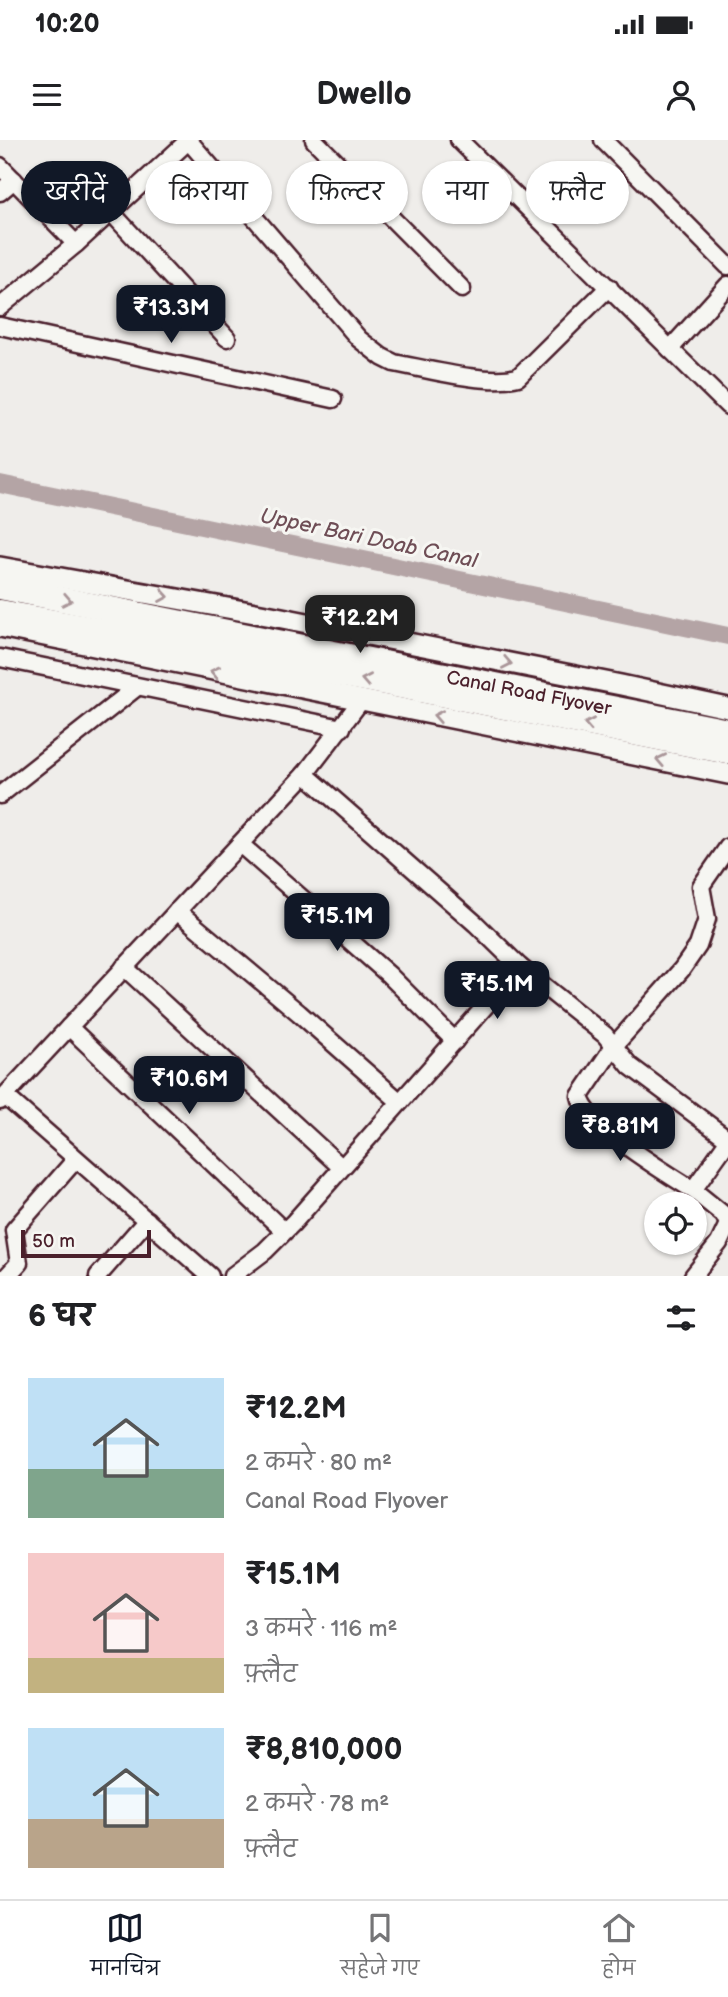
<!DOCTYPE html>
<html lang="hi">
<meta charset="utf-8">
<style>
:root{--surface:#fff;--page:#f2f2f2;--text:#202124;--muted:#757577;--line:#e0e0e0;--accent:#111827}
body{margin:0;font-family:"Balsamiq Sans","Playpen Sans Deva",sans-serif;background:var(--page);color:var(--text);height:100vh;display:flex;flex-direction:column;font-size:26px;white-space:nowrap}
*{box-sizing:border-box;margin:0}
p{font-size:23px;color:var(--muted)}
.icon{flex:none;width:38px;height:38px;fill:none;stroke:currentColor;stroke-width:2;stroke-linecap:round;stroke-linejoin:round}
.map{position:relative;height:1136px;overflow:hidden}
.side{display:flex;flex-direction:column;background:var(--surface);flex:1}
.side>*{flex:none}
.guide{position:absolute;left:21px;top:21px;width:686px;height:63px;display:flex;gap:14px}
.fabs{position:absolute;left:644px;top:1052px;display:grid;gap:14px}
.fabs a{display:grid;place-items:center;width:63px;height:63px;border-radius:50%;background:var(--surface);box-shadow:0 2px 5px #0004;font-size:35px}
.scale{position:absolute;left:21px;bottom:18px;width:130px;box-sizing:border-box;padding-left:7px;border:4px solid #4a1f2b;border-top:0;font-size:19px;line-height:24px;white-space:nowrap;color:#4a1f2b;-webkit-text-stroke:5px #f6f6f2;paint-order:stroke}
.price{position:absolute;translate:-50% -60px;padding:0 16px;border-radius:14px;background:var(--accent);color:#fff;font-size:23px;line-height:46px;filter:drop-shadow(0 2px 4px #0008)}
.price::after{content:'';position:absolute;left:50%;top:42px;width:21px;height:16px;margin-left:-10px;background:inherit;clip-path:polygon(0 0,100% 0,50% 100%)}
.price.active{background:#222;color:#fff}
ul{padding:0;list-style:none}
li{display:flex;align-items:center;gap:21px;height:175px;padding:0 28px}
li span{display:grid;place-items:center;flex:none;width:196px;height:140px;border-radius:0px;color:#555}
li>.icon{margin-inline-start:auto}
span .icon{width:84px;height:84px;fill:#fffc;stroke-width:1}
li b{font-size:30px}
h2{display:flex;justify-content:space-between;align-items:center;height:84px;padding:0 28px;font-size:30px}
.tag{padding:0 24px;border-radius:32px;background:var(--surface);box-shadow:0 2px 5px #0004;font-size:24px;line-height:63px}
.tag.active{background:var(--accent);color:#fff}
.status{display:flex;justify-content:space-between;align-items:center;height:49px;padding:0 35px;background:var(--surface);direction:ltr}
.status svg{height:19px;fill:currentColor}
header{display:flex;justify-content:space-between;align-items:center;height:91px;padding:0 28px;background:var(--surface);font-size:32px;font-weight:600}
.dock{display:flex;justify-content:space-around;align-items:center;height:98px;border-top:2px solid var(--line);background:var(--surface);font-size:19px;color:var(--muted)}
.dock a{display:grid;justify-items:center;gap:4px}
.dock .active{color:var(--accent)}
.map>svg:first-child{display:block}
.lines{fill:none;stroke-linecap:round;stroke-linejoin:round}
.canal{stroke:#b4a4a5;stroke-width:18}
.minor-casing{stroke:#4a1f2b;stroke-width:21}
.tertiary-casing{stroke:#4a1f2b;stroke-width:24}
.primary-casing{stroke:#4a1f2b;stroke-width:30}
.minor{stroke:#f6f6f2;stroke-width:16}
.tertiary{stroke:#f6f6f2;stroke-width:19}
.primary{stroke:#f6f6f2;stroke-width:24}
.oneway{stroke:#a99598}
.labels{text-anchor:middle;stroke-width:6;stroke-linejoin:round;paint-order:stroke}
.street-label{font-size:19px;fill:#4a1f2b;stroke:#f6f6f2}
.water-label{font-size:21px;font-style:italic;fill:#6f4e56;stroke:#f6f6f2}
</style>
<div class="status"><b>10:20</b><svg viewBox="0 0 49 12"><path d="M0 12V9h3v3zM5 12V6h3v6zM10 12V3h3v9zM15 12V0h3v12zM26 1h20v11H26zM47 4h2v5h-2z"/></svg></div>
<header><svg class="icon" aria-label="menu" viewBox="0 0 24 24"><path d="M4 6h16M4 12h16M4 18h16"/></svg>Dwello<svg class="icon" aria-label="person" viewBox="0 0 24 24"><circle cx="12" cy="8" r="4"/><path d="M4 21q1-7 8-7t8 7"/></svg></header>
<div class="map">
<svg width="728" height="1136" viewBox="0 0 728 1136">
<rect width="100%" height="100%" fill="#efedea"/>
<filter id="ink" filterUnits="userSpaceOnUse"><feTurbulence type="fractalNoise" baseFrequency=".0143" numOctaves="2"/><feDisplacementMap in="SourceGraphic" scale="14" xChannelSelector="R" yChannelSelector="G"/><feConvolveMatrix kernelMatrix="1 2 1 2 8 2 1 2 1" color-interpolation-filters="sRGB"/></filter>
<g filter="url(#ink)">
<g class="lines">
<path class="canal" d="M0,344L728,496"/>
<defs>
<g id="minor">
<path d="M188,0L359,199L382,217L394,223C427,229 487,245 518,237L609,147"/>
<path d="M314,0L462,149"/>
<path d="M459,0L670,209L728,145"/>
<path d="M603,0L728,126"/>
<path d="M0,26L76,104L189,0"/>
<path d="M0,52L14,40"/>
<path d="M111,72L227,198"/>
<path d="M0,167L76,104"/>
<path d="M0,186L333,259"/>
<path d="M670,209L728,266"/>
<path d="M0,518L342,588"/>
<path d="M0,655L137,547"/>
<path d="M240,704L389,835L455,901"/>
<path d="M728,707L701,746L707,779L698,806L682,829L614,906L580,956C585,985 667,1033 693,1050L728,1001"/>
<path d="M177,771L299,873L400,962"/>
<path d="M124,827L341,1027"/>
<path d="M520,827L605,895L630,926L728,999"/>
<path d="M69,887L284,1091"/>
<path d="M5,956L210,1136"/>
<path d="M0,961L305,634L360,562"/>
<path d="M7,1136L19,1123L14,1090L76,1019"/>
<path d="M98,1136L147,1080"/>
<path d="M232,1136L265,1111L293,1083L520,827L476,784L305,634"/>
<path d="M693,1136L719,1103L728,1084L724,1075L693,1050"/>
</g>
<g id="tertiary">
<path d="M0,427L272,476L621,545L728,568"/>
<path d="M0,487L728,634"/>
</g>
<g id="primary">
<path d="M0,447L728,591"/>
<path d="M0,472L370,540L728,612"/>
</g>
</defs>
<use href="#minor" class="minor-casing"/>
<use href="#tertiary" class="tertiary-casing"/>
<use href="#primary" class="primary-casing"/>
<use href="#minor" class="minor"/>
<use href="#tertiary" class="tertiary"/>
<use href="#primary" class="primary"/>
</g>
<defs><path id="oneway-chevron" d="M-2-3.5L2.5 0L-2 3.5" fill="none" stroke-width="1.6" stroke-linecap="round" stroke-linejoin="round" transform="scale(1.75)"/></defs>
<g class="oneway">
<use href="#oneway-chevron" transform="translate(164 456) rotate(10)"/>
<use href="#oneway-chevron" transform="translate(67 460) rotate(11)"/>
<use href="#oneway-chevron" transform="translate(507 523) rotate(11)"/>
<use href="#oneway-chevron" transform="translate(215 532) rotate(-168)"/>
<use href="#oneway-chevron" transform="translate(366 540) rotate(-169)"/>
<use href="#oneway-chevron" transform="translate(438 576) rotate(-169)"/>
<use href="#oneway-chevron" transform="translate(589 584) rotate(-169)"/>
<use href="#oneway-chevron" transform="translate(661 620) rotate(-168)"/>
</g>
</g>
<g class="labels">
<g class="street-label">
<text transform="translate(529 552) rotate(11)" y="7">Canal Road Flyover</text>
</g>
<g class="water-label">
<text transform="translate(369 398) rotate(12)" y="7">Upper Bari Doab Canal</text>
</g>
</g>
</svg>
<div class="fabs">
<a><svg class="icon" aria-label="locate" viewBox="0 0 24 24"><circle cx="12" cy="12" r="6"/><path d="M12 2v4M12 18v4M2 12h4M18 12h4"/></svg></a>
</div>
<div class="scale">50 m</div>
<b class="price" style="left:171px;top:205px">₹13.3M</b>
<b class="price active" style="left:360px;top:515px">₹12.2M</b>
<b class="price" style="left:337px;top:813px">₹15.1M</b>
<b class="price" style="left:497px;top:881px">₹15.1M</b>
<b class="price" style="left:189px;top:976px">₹10.6M</b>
<b class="price" style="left:620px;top:1023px">₹8.81M</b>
<div class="guide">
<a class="tag active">खरीदें</a>
<a class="tag">किराया</a>
<a class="tag">फ़िल्टर</a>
<a class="tag">नया</a>
<a class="tag">फ़्लैट</a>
</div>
</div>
<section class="side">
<h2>6 घर<svg class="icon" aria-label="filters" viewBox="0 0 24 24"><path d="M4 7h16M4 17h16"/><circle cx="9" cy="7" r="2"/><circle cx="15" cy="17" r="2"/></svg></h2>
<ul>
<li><span style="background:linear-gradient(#bfe0f5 65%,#7fa58c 0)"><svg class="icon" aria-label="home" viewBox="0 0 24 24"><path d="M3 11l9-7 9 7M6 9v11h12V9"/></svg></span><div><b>₹12.2M</b><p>2 कमरे · 80 m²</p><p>Canal Road Flyover</p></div></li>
<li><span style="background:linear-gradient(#f6c9c9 75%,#c2b280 0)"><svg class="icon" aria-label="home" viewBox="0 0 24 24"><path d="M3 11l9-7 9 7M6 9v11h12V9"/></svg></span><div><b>₹15.1M</b><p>3 कमरे · 116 m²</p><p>फ़्लैट</p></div></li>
<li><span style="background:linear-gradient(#bfe0f5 65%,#b9a48a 0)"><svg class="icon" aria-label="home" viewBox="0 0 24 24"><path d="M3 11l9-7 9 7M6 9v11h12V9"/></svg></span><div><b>₹8,810,000</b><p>2 कमरे · 78 m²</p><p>फ़्लैट</p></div></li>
</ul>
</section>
<nav class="dock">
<a class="active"><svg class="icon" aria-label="map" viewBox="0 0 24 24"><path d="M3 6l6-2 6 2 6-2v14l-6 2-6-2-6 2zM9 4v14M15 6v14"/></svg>मानचित्र</a>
<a><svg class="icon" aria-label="saved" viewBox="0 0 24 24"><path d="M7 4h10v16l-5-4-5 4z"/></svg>सहेजे गए</a>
<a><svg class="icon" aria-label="home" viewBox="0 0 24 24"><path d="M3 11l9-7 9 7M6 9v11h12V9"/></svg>होम</a>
</nav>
